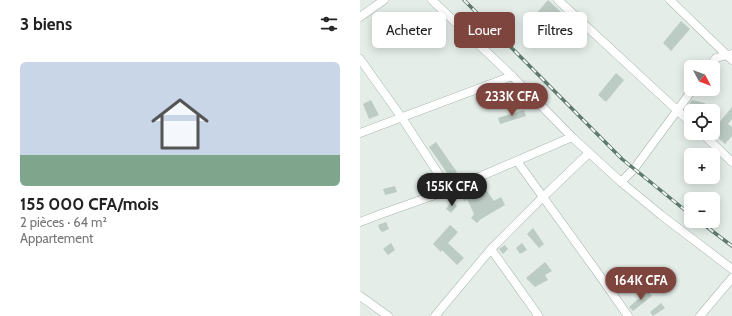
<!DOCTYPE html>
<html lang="fr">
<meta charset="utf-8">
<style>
:root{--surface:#fff;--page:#f6f6f6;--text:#222;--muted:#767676;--accent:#7e453e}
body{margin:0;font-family:Cabin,sans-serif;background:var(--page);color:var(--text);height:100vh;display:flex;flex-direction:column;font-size:15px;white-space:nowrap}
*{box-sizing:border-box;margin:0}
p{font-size:13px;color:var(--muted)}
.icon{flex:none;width:22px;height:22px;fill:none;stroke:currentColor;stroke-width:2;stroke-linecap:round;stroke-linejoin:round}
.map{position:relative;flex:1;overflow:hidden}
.side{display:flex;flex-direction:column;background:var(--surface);width:360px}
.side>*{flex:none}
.banner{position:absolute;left:12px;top:12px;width:300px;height:36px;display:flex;gap:8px}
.needle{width:26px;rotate:131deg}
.buttons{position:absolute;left:324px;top:60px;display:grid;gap:8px}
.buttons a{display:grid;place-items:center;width:36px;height:36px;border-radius:6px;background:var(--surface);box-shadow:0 2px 10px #0003;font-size:20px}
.price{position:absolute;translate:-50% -34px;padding:0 9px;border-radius:14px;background:var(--accent);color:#fff;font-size:13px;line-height:26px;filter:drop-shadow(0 1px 2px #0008)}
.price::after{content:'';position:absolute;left:50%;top:24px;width:12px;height:9px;margin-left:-6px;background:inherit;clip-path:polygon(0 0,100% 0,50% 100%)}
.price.current{background:#222;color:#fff}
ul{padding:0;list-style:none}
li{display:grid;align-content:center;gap:8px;height:212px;padding:0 20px}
li span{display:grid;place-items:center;height:124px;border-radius:6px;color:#555}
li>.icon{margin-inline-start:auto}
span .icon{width:72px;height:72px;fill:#fffc;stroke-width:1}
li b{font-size:17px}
h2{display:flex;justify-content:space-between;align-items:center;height:48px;padding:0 20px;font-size:17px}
.tag{padding:0 14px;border-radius:6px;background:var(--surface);box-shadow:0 2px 10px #0003;font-size:14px;line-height:36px}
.tag.current{background:var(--accent);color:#fff}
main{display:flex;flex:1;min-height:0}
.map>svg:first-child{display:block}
.building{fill:#bccbc3}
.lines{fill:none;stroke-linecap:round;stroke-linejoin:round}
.street-casing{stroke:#a7b5ae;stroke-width:9}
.street{stroke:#fff;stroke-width:8}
.rail-casing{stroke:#5e7a6f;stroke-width:3.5}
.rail{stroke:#f5faf7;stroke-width:2;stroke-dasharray:6;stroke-linecap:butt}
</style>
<main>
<section class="side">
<h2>3 biens<svg class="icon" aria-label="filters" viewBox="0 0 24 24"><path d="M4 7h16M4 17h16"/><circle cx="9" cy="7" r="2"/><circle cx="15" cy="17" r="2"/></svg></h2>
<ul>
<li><span style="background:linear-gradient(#c9d6e8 75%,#7fa58c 0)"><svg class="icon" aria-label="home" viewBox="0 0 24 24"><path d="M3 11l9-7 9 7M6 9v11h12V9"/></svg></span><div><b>155 000 CFA/mois</b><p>2 pièces · 64 m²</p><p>Appartement</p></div></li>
</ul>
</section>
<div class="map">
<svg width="372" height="316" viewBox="0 0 372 316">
<rect width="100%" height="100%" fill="#e4ede8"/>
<g class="building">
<path d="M188,0L201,12L178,37L166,26Z"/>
<path d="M321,21L330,29L311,51L303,43Z"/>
<path d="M256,73L264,80L246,102L238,95Z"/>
<path d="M11,100L19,115L9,119L3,104Z"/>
<path d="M332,100L345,103L343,110L327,107Z"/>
<path d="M372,107V119L368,124L372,127V136L365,144L353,133V130Z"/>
<path d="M164,110L166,116L140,124L138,118Z"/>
<path d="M76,142L97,172L90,177L69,147Z"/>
<path d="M35,186L37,192L25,195L23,189Z"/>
<path d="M120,186L121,189L124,187L134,201L141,197L145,205L121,219L117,223L111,218L114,214L107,199L104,201L101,194Z"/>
<path d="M92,201L97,206L91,213L86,209Z"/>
<path d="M26,222L29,229L22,232L20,230L18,225Z"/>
<path d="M90,225L98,232L88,243L104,258L97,265L82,250L81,252L73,244Z"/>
<path d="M173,228L184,244L179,248L167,234Z"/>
<path d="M31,243L35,250L28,255L23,249Z"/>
<path d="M162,243L167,250L160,254L156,248Z"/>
<path d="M145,245L148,249L143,254L139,249Z"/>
<path d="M185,262L192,271L185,275L188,280L175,287L166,278Z"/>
<path d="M288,291L292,296L273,311L269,307Z"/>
<path d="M301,303L305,308L293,316L290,312Z"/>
</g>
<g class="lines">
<defs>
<g id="street">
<path d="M72,0L152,76L212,137L261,182L301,215L372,269"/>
<path d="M198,0L331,123"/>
<path d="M310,0L372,60"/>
<path d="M0,17L24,0"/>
<path d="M0,59L42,118L89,190"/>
<path d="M349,67L356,58L371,54"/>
<path d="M0,133L152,76"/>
<path d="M342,133L372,162"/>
<path d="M157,161L240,276L268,316"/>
<path d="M261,182L274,169L333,89"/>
<path d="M0,222L21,214L89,190L212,137"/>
<path d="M131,249L178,315L177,316"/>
<path d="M0,296L28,316"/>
<path d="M75,316L131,249L183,197L229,153"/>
<path d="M340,316L372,278"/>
</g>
</defs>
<use href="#street" class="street-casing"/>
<use href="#street" class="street"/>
<defs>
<g id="rail">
<path d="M104,0L262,159L331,215"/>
<path d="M339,221L372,246"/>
</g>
</defs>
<use href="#rail" class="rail-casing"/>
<use href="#rail" class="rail"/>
</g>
</svg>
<div class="buttons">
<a><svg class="needle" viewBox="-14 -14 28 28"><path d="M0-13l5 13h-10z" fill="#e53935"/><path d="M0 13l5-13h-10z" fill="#767676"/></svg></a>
<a><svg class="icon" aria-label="locate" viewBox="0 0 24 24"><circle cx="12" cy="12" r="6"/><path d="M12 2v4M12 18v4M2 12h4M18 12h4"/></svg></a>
<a>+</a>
<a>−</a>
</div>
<b class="price" style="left:152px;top:117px">233K CFA</b>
<b class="price current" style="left:92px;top:207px">155K CFA</b>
<b class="price" style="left:281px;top:301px">164K CFA</b>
<div class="banner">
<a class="tag">Acheter</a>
<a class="tag current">Louer</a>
<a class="tag">Filtres</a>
</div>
</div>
</main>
